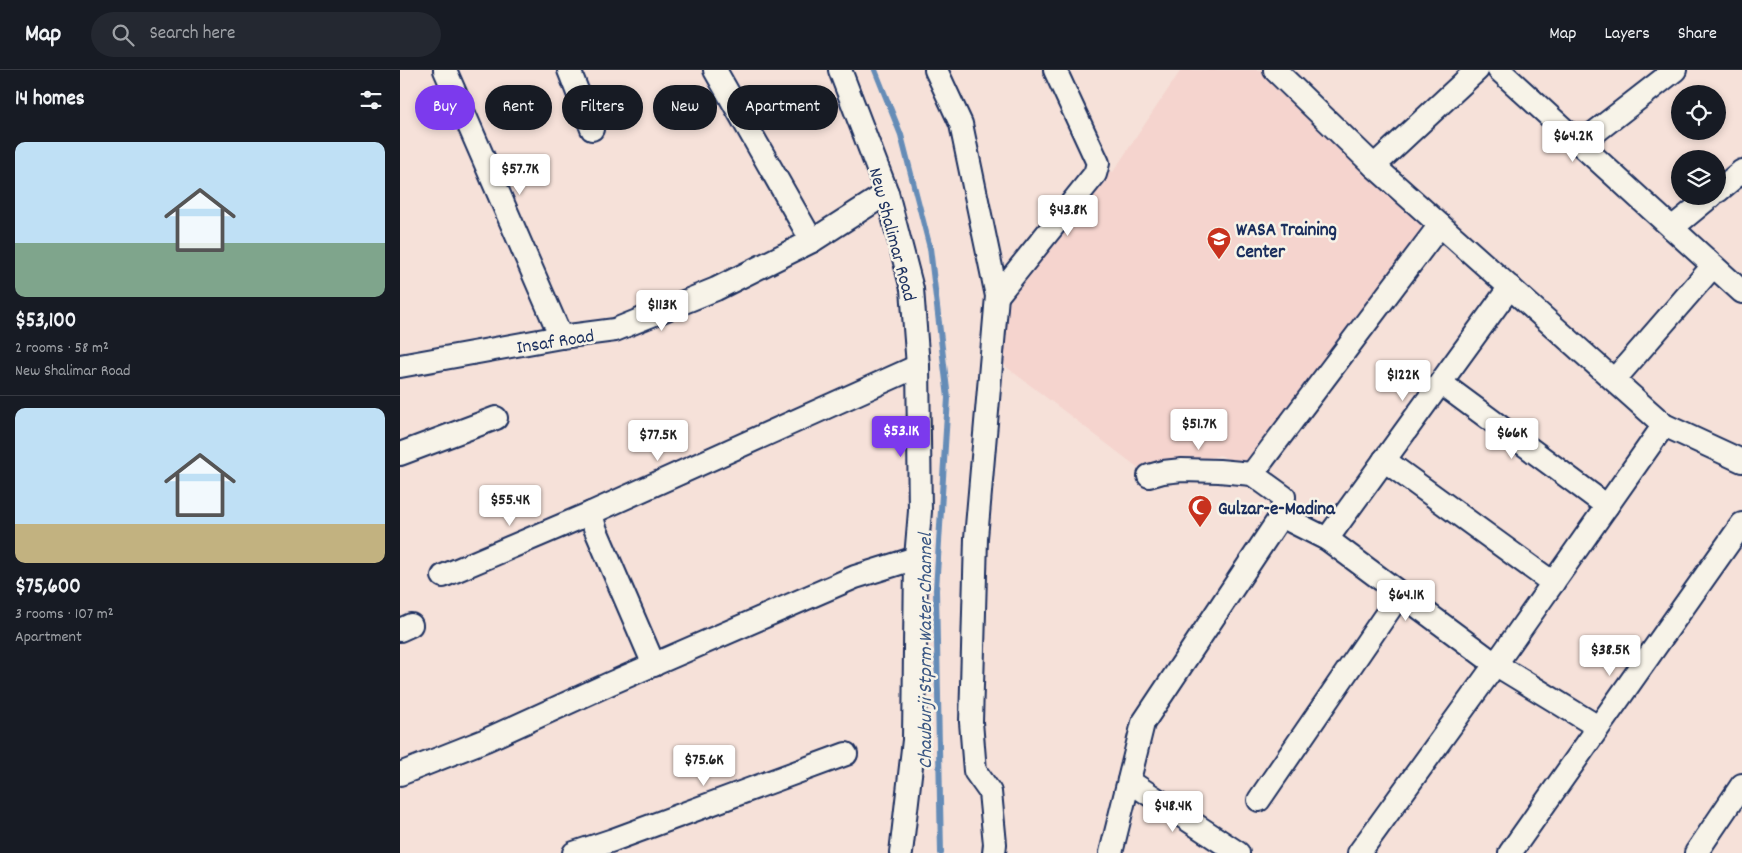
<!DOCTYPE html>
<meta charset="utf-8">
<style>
:root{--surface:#171b24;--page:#242831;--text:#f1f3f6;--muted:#9ea1a6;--line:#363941;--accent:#7c3aed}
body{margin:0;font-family:Dekko,sans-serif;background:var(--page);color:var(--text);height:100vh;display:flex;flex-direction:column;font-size:19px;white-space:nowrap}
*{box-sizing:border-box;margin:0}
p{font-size:16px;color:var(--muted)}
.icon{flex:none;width:28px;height:28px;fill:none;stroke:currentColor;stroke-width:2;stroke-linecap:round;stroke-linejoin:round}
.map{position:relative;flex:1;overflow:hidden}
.details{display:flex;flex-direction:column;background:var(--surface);width:400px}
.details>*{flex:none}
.banner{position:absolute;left:15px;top:15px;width:475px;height:45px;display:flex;gap:10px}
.tools{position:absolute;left:1271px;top:15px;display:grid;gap:10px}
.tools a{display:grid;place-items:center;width:55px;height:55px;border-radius:50%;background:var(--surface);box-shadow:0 2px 8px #0003;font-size:25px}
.price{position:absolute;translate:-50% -42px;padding:0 11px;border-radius:5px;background:#fff;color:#222;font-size:16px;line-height:32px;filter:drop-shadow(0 1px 2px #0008)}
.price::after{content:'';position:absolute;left:50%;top:30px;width:15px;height:11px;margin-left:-8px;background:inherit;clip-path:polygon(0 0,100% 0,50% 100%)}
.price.current{background:var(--accent);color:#fff}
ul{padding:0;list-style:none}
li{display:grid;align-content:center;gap:10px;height:265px;padding:0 15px}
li+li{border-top:1px solid var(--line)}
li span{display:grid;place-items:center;height:155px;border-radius:10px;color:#555}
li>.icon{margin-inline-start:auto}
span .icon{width:90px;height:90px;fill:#fffc;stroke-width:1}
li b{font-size:21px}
h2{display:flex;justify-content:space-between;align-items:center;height:60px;padding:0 15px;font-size:21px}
.tag{padding:0 18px;border-radius:22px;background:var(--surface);box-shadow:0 2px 8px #0003;font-size:18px;line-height:45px}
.tag.current{background:var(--accent);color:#fff}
header{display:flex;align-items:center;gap:30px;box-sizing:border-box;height:70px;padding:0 25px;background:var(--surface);border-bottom:1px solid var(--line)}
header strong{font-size:24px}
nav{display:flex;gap:28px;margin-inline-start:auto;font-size:18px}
.search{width:350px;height:45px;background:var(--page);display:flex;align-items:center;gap:12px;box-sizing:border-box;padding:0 18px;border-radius:28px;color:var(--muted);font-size:19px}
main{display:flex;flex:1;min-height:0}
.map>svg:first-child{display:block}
.built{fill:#f5d4ce}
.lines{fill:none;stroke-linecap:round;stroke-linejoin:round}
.stream{stroke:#658cb7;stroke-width:6}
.minor-casing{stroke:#1b2f5e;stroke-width:26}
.minor{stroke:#f7f3e8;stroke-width:22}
.labels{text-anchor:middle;stroke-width:5;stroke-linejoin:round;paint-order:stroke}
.poi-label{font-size:19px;font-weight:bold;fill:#1b2f5e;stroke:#f7f3e8;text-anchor:start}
.street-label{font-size:19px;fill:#1b2f5e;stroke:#f7f3e8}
.water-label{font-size:20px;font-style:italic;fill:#3a5683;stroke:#f7f3e8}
</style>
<header>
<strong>Map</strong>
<div class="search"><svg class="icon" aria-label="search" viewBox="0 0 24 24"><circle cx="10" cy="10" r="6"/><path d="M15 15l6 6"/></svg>Search here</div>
<nav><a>Map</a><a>Layers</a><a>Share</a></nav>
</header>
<main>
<section class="details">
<h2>14 homes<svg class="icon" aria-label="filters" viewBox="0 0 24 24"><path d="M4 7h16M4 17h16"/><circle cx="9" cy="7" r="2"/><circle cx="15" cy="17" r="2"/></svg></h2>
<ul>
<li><span style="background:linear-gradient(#bfe0f5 65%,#7fa58c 0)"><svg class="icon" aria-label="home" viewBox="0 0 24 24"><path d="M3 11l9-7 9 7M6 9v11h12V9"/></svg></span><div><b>$53,100</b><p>2 rooms · 58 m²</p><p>New Shalimar Road</p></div></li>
<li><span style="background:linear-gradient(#bfe0f5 75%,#c2b280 0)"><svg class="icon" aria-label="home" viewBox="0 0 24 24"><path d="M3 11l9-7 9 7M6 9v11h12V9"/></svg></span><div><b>$75,600</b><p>3 rooms · 107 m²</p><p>Apartment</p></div></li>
</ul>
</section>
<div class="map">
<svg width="1342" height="783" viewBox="0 0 1342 783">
<rect width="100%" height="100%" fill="#f6e1d9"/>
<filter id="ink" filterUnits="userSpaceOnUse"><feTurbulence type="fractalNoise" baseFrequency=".02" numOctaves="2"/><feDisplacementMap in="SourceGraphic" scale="10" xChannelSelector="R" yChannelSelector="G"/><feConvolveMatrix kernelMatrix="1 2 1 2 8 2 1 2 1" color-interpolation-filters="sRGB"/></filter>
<g filter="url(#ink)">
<path class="built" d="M781,0H872L1040,155L856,403L820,385L745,403L592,286L597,226L697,98L713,102Z"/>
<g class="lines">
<path class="stream" d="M475,0L501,65L530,178L548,328L536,520L541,783"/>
<defs>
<g id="minor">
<path d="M45,0L161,267"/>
<path d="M169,0L192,59"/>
<path d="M315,0L412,171"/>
<path d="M440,0L487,123L512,219L518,296L520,441L516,488L514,670L501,783"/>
<path d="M536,0L561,54L597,226L576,468L571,652L575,701L590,722L595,774L594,783"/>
<path d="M875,0L974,96L1264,355L1342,391"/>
<path d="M1099,0L1342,222"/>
<path d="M1180,74L1275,0"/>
<path d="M974,96L1077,0"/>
<path d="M1318,121L1342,101"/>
<path d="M1272,158L1311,126"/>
<path d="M597,226L695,104L698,93L655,0"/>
<path d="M0,296L161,267L215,260L316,219L412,171L487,123"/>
<path d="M1214,310L1313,196"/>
<path d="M1041,313L1207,436"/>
<path d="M0,384L96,348"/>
<path d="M984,390L1153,513"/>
<path d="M852,404L1040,155"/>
<path d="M749,406L763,402L782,400L819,401L852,404L884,427L881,446L927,469L1095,594L1198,657"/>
<path d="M927,469L1110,217"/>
<path d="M43,506L191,443"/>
<path d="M0,560L11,555"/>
<path d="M254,595L195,458L191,443L518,296"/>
<path d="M0,704L86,670L209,614L455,507L516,488"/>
<path d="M729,711L838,783"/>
<path d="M859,730L1000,524"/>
<path d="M174,783L213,770L446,684"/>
<path d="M711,783L743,653L881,446"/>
<path d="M959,783L1105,581L1264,355"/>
<path d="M1110,783L1342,454"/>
<path d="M1296,783L1342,715"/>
</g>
</defs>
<use href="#minor" class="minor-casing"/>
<use href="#minor" class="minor"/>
</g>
</g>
<defs>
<symbol id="school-pin" viewBox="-11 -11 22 30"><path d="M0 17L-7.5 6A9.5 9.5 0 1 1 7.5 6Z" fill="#c8321e" stroke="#f7f3e8"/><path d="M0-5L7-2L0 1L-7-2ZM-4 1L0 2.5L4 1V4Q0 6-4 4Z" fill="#fff"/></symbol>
<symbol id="mosque-pin" viewBox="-11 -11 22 30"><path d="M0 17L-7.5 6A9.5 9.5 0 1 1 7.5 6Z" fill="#c8321e" stroke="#f7f3e8"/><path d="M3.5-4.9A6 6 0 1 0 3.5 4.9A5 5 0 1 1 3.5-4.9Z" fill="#fff"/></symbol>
</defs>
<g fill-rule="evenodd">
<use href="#school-pin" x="805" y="155" width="28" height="38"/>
<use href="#mosque-pin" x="786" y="423" width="28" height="38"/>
</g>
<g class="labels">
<g class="poi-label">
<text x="836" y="165">WASA Training<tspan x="836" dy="22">Center</tspan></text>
<text x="818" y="444">Gulzar-e-Madina</text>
</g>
<g class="street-label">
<text transform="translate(494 164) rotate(75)" y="7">New Shalimar Road</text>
<text transform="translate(155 270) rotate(-9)" y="7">Insaf Road</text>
</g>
<g class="water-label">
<text transform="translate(524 581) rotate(-90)" y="7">Chauburji Stprm Water Channel</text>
</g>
</g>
</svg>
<div class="tools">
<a><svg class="icon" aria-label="locate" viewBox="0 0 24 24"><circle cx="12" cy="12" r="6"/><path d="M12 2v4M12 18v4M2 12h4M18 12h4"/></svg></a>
<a><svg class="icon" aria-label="layers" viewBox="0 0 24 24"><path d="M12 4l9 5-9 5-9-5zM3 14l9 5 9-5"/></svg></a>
</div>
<b class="price" style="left:1173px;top:93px">$64.2K</b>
<b class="price" style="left:120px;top:126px">$57.7K</b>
<b class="price" style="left:668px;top:167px">$43.8K</b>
<b class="price" style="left:262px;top:262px">$113K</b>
<b class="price" style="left:1003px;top:332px">$122K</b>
<b class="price" style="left:799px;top:381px">$51.7K</b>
<b class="price current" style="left:501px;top:388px">$53.1K</b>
<b class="price" style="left:1112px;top:390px">$66K</b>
<b class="price" style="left:258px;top:392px">$77.5K</b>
<b class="price" style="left:110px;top:457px">$55.4K</b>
<b class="price" style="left:1006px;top:552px">$64.1K</b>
<b class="price" style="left:1210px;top:607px">$38.5K</b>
<b class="price" style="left:304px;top:717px">$75.6K</b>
<b class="price" style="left:773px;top:763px">$48.4K</b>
<div class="banner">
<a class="tag current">Buy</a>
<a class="tag">Rent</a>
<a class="tag">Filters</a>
<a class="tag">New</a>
<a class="tag">Apartment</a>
</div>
</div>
</main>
